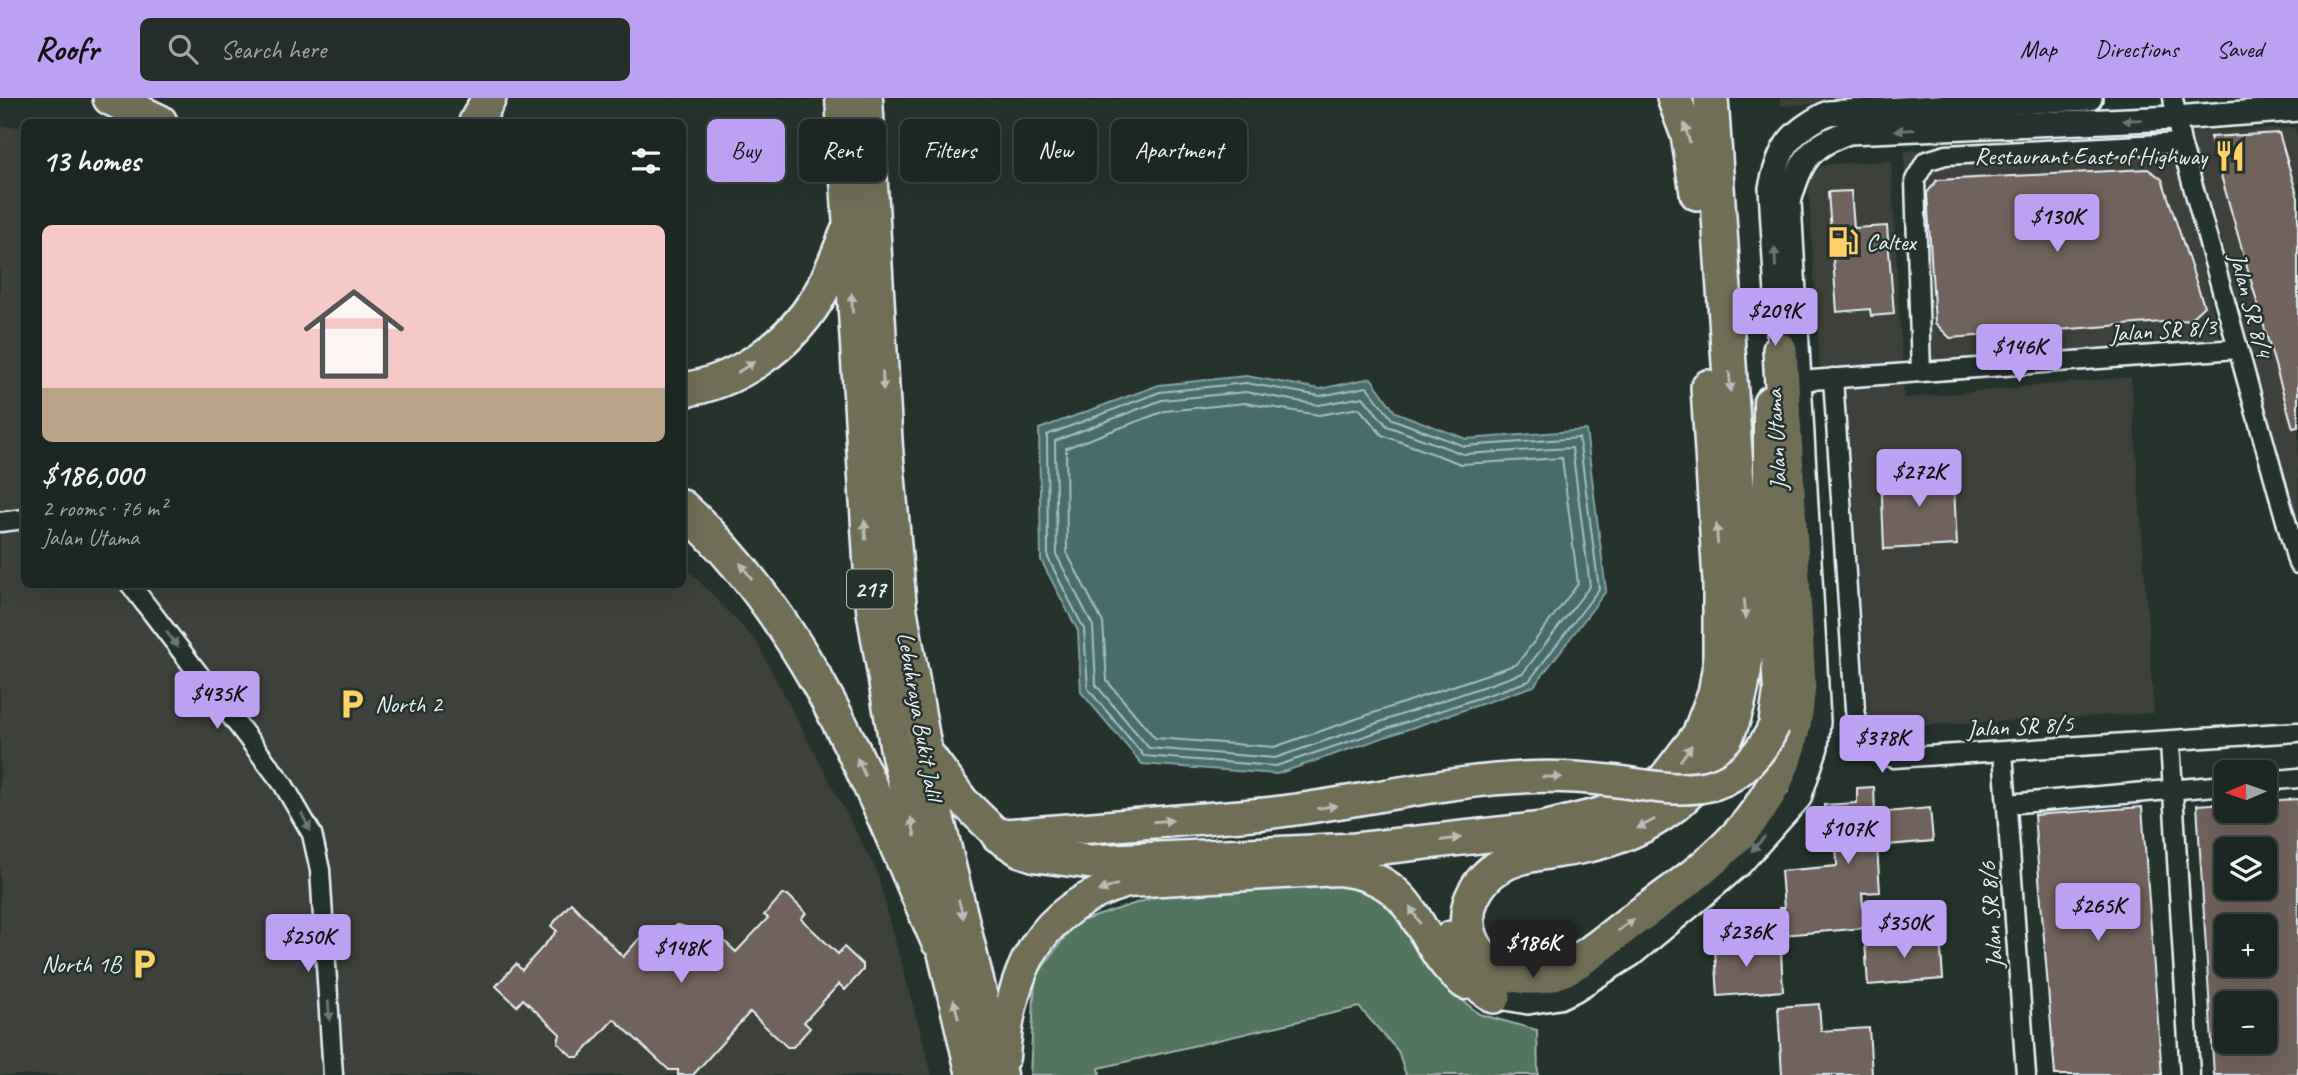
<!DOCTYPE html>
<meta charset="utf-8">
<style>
:root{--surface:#1c2622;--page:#252e2a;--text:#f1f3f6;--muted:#a0a5a5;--line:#3a4340;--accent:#bca0f2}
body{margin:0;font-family:Caveat,sans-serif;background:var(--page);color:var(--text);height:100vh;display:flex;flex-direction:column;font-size:26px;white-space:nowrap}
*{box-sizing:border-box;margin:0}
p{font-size:23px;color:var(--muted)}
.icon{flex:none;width:38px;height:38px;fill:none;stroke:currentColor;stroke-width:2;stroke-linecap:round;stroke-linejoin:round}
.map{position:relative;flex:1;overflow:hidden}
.panel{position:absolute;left:21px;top:21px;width:665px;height:469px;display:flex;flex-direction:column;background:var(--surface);border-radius:10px;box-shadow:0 7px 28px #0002,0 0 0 2px var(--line)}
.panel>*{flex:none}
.top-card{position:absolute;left:707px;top:21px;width:665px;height:63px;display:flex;gap:14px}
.needle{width:46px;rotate:268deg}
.tools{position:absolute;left:2214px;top:662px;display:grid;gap:14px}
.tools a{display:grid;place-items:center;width:63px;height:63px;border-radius:10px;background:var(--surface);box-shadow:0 7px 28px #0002,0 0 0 2px var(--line);font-size:35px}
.price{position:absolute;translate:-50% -60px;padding:0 16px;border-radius:7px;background:var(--accent);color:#111;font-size:23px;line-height:46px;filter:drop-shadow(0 2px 4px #0008)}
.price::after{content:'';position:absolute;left:50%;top:42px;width:21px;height:16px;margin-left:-10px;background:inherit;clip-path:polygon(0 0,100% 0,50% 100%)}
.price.selected{background:#222;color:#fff}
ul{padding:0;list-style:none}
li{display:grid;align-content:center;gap:14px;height:371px;padding:0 21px}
li span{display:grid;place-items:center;height:217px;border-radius:10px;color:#555}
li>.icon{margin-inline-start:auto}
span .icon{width:126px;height:126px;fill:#fffc;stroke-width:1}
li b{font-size:30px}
h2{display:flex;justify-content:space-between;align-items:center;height:84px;padding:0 21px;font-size:30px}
.pill{padding:0 24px;border-radius:10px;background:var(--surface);box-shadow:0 7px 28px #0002,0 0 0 2px var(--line);font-size:24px;line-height:63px}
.pill.selected{background:var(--accent);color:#111}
header{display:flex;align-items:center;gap:42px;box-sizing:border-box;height:98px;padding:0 35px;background:var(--accent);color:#111}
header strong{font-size:33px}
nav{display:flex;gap:38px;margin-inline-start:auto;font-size:24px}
.search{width:490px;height:63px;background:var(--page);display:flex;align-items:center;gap:18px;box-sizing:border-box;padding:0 24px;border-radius:10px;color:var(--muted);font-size:26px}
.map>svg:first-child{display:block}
.built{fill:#3c413b}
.green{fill:#53745f;stroke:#9eb2ac;stroke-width:2}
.water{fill:#476c6b;stroke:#87a1a3;stroke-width:2}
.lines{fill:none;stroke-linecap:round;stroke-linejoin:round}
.shore{stroke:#a8bcc0;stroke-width:2}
.building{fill:#6f625c;stroke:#e8f1f8;stroke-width:2;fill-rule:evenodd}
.minor-casing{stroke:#e8f1f8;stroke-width:23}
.tertiary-casing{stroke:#e8f1f8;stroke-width:28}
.trunk-casing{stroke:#e8f1f8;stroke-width:35}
.motorway-casing{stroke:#e8f1f8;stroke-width:38}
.minor{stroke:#26332d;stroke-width:18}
.tertiary{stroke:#26332d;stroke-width:23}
.trunk{stroke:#716e59;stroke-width:30}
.motorway{stroke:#716e59;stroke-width:33}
.trunk-bridge-casing{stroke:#e8f1f8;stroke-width:35;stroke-linecap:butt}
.trunk-bridge{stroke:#716e59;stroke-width:30}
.oneway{fill:#6a7674}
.oneway2{fill:#b8bdb8}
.labels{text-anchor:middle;stroke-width:5;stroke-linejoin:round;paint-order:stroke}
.shield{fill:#26332d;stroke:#aeb8bb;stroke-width:2}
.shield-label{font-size:23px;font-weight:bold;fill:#e8f1f8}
.poi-label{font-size:24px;fill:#e8f1f8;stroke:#26332d;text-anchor:end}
.street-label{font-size:24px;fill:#e8f1f8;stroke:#26332d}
</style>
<header>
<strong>Roofr</strong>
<div class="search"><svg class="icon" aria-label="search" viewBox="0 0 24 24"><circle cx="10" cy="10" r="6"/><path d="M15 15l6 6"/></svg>Search here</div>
<nav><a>Map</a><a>Directions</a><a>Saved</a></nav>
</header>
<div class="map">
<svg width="2298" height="977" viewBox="0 0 2298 977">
<rect width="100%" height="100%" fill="#26332d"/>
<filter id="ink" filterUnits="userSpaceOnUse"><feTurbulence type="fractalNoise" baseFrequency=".0143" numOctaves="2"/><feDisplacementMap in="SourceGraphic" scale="14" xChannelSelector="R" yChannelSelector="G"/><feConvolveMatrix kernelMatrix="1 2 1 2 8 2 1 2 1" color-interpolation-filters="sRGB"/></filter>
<g filter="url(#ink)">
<g class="built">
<path d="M1781,0H1892L1781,8Z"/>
<path d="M0,28L24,29V486H682L683,466L756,543L876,772L932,977H0Z"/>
<path d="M2295,30L2298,42V447L2183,34Z"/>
<path d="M2172,38L2224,259L1915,280L1904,53Z"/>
<path d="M1891,63L1904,300L2131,279L2154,615L1869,630L1844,272L1820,274L1808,81L1817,70L1828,66Z"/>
</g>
<path class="green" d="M1360,785L1400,812L1440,883L1479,916L1537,932L1538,977H1406L1398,953L1359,909L1099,970L1100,977H1030L1035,880L1075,825L1161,797Z"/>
<path class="water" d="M1246,278L1320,291L1371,280L1395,314L1466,341L1586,332L1606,493L1534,588L1277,676L1142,666L1081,594L1078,533L1041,462L1039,331L1159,287Z"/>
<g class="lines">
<g class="shore">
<path d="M1246,285L1320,298L1367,289L1392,321L1464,348L1579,340L1599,491L1529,583L1276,668L1144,658L1088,591L1084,531L1048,460L1047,337L1160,294Z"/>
<path d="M1246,294L1319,307L1363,299L1387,328L1463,356L1572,350L1590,488L1523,575L1275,660L1149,650L1096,587L1093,528L1057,458L1055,343L1162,302Z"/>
<path d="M1245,305L1319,317L1359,310L1382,337L1461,366L1562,360L1578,486L1517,566L1274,649L1155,640L1107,583L1103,525L1067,455L1066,350L1165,313Z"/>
</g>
</g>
<g class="building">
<path d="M2279,35L2298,100V329L2293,330L2210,39Z"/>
<path d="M2148,71L2162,81L2204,208L2189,222L1950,240L1935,225L1927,95L1937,82Z"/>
<path d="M1851,93L1854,130L1887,128L1894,216L1871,218L1870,211L1837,214L1828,94Z"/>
<path d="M1953,372L1957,447L1884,451L1881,375Z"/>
<path d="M1874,689L1875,715L1930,710L1933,743L1877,748L1880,794L1862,795L1865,830L1782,837L1779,810H1784L1781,773L1837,768L1836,740L1826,741L1824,707L1857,705V690Z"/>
<path d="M2298,701V977H2214L2197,707L2226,705V712H2264V703ZM2226,751H2264V789H2226ZM2226,828H2264L2267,866H2226ZM2226,905H2270L2272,943H2226Z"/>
<path d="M2142,709L2162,977H2055L2034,717Z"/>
<path d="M782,797H788L806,815L801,821L838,856L844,849L863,867V872L845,892L839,886L804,924L810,930L793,949H787L750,914L693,977H678V972H669L614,921L579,959H573L558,945L560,936L523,901L517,908L496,888L516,866L522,872L557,833L551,828L571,805L623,859L639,841L666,839L672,830L678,827L685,829L691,838L718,837L736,854L768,820L764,817Z"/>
<path d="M1738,835L1740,856L1781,853L1783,893L1718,898L1714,837Z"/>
<path d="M1940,838L1943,881L1868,887L1865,844Z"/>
<path d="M1819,906L1821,933L1869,930L1872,977H1782L1778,909Z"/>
</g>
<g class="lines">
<defs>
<g id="minor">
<path d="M2173,0L2181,45L2298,466"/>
<path d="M1921,274L1915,82L1926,63L1946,57L2181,45"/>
<path d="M1833,280L1855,611C1858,639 1865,651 1893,660L2298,634"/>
<path d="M1798,283L2237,251"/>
<path d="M0,424L24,421"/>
<path d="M130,486L283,686L312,736L320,772L333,977"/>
<path d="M2170,644L2190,977"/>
<path d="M2003,654L2026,977"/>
<path d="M2264,683L2298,680"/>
<path d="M2008,706L2226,687"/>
</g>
<g id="tertiary">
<path d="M1780,252L1771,90C1780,48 1790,34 1828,15L2090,0"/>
<path d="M1494,898L1528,904L1559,899L1574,892L1632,856L1706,795L1740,766L1799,700L1816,649L1818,623L1789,104C1800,63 1809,48 1849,34L2175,20L2298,11"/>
</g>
<g id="trunk">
<path d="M841,0L872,511L896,653L972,977"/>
<path d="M867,0L887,350L901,510L938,718L1001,977"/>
<path d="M1769,304V420L1779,594L1774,628"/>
<path d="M930,658L963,703L998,737L1259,716"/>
<path d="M1004,959C1010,873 1039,809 1127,784L1338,772C1425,781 1411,844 1465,886"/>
</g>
<g id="motorway">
<path d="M110,0L160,24"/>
<path d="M1674,0L1688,37L1697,95"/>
<path d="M1711,0L1746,516C1752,631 1702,723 1584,748C1552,755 1508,754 1485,780C1437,833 1497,900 1559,873C1587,861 1612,837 1637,819C1729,754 1791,707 1799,587L1780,252"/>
<path d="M476,24L489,0"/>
<path d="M682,292C736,285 789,247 817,201C830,180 838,156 848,133"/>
<path d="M682,409C810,525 870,688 938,843"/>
<path d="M998,737L1021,752L1036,757L1091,764L1355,752L1543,731L1600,717L1647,696L1666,680L1699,637L1715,595L1720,567V483L1708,289"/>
<path d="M1451,840C1458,866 1471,883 1494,898"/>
</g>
</defs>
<use href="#minor" class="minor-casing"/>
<use href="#tertiary" class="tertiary-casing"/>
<use href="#trunk" class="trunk-casing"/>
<use href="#motorway" class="motorway-casing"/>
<use href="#minor" class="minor"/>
<use href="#tertiary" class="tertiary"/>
<use href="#trunk" class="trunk"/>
<use href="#motorway" class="motorway"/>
<defs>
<path id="trunk-bridge" d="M1259,716C1351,707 1441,682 1534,679C1560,678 1588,680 1614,683C1647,687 1682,696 1715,686C1741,678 1763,653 1774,628"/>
</defs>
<use href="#trunk-bridge" class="trunk-bridge-casing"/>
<use href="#trunk-bridge" class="trunk-bridge"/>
</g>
<defs><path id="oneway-solid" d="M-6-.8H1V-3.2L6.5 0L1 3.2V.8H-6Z" transform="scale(1.75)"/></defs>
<g class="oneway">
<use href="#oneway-solid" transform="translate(2132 22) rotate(178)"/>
<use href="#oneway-solid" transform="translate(1905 32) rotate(178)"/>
<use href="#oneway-solid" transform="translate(1775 159) rotate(-93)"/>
<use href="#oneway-solid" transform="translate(172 541) rotate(53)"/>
<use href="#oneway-solid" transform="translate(306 724) rotate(63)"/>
<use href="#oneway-solid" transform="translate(1758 746) rotate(132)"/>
<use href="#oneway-solid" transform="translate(329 913) rotate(86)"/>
</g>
<g class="oneway2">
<use href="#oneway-solid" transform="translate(1687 35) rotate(-106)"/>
<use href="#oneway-solid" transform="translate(852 205) rotate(-93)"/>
<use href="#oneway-solid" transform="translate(746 269) rotate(-33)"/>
<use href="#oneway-solid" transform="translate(883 283) rotate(87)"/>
<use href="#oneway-solid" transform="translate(1730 284) rotate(86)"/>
<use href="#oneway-solid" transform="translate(865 432) rotate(-93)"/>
<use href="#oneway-solid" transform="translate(1717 436) rotate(-94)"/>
<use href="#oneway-solid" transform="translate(746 473) rotate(-126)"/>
<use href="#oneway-solid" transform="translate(1745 511) rotate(86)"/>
<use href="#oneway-solid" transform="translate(1686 655) rotate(-54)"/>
<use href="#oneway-solid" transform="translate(861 669) rotate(-114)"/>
<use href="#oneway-solid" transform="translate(1552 679) rotate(1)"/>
<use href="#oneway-solid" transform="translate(1327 709) rotate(-9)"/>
<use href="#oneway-solid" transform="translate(1163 723) rotate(-4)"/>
<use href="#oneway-solid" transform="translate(1646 726) rotate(152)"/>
<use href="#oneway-solid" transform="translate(913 729) rotate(-103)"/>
<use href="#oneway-solid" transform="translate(1451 741) rotate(-7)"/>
<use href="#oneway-solid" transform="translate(1108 790) rotate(159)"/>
<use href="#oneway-solid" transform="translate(961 811) rotate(76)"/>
<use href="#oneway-solid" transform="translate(1415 817) rotate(-122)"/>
<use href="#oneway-solid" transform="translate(1626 827) rotate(-36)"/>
<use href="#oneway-solid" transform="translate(956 911) rotate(-104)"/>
</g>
</g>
<defs>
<symbol id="restaurant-bare" viewBox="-9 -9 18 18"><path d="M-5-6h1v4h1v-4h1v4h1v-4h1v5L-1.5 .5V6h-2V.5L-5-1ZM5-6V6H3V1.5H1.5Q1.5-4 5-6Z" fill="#ffd166" stroke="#26332d" stroke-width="2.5" paint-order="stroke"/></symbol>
<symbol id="fuel-bare" viewBox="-9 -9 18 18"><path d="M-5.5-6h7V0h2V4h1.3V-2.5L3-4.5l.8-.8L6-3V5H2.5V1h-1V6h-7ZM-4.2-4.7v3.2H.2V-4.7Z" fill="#ffd166" stroke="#26332d" stroke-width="2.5" paint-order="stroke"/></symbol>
<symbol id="parking-bare" viewBox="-9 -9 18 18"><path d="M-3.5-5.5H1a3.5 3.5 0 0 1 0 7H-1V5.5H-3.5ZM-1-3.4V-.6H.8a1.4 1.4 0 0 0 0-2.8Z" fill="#ffd166" stroke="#26332d" stroke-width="2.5" paint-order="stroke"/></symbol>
</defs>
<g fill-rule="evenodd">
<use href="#restaurant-bare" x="2208" y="36" width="44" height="44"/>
<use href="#fuel-bare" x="1821" y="122" width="44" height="44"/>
<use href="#parking-bare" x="330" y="584" width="44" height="44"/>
<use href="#parking-bare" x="122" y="844" width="44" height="44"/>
</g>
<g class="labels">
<rect class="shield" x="847" y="471.5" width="46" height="39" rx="5"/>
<g class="shield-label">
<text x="870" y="499">217</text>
</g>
<g class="poi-label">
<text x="2207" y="66">Restaurant East of Highway</text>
<text x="1866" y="152" text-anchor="start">Caltex</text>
<text x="375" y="614" text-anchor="start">North 2</text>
<text x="121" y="874">North 1B</text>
</g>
<g class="street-label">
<text transform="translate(2251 207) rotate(75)" y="8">Jalan SR 8/4</text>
<text transform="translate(2163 232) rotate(-4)" y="8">Jalan SR 8/3</text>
<text transform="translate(1776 342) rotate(-93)" y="8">Jalan Utama</text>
<text transform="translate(920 618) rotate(80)" y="8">Lebuhraya Bukit Jalil</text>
<text transform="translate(2020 628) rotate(-3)" y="8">Jalan SR 8/5</text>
<text transform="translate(1991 817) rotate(-94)" y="8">Jalan SR 8/6</text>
</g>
</g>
</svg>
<div class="tools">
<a><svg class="needle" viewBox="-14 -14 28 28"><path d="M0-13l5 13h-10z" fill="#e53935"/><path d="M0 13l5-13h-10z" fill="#a0a5a5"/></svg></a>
<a><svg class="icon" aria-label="layers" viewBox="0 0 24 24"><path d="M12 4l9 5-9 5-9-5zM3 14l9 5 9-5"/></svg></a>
<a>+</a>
<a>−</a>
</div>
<b class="price" style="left:2057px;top:156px">$130K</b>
<b class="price" style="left:1775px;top:250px">$209K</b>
<b class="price" style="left:2019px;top:286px">$146K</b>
<b class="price" style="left:1919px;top:411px">$272K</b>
<b class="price" style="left:217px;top:633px">$435K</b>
<b class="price" style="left:1882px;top:677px">$378K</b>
<b class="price" style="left:1848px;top:768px">$107K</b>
<b class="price" style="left:2098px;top:845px">$265K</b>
<b class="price" style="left:1904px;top:862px">$350K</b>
<b class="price" style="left:1746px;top:871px">$236K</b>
<b class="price" style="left:308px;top:876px">$250K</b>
<b class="price selected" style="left:1533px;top:882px">$186K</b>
<b class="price" style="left:681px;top:887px">$148K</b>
<div class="top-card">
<a class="pill selected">Buy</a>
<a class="pill">Rent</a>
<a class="pill">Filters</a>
<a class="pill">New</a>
<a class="pill">Apartment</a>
</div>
<section class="panel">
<h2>13 homes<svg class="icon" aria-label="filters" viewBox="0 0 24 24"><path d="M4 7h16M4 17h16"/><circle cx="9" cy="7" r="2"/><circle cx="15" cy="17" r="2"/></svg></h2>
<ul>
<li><span style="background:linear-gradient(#f6c9c9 75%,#b9a48a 0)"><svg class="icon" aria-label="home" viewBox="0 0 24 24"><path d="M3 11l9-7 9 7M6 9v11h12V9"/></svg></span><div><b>$186,000</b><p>2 rooms · 76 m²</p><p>Jalan Utama</p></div></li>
</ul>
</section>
</div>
